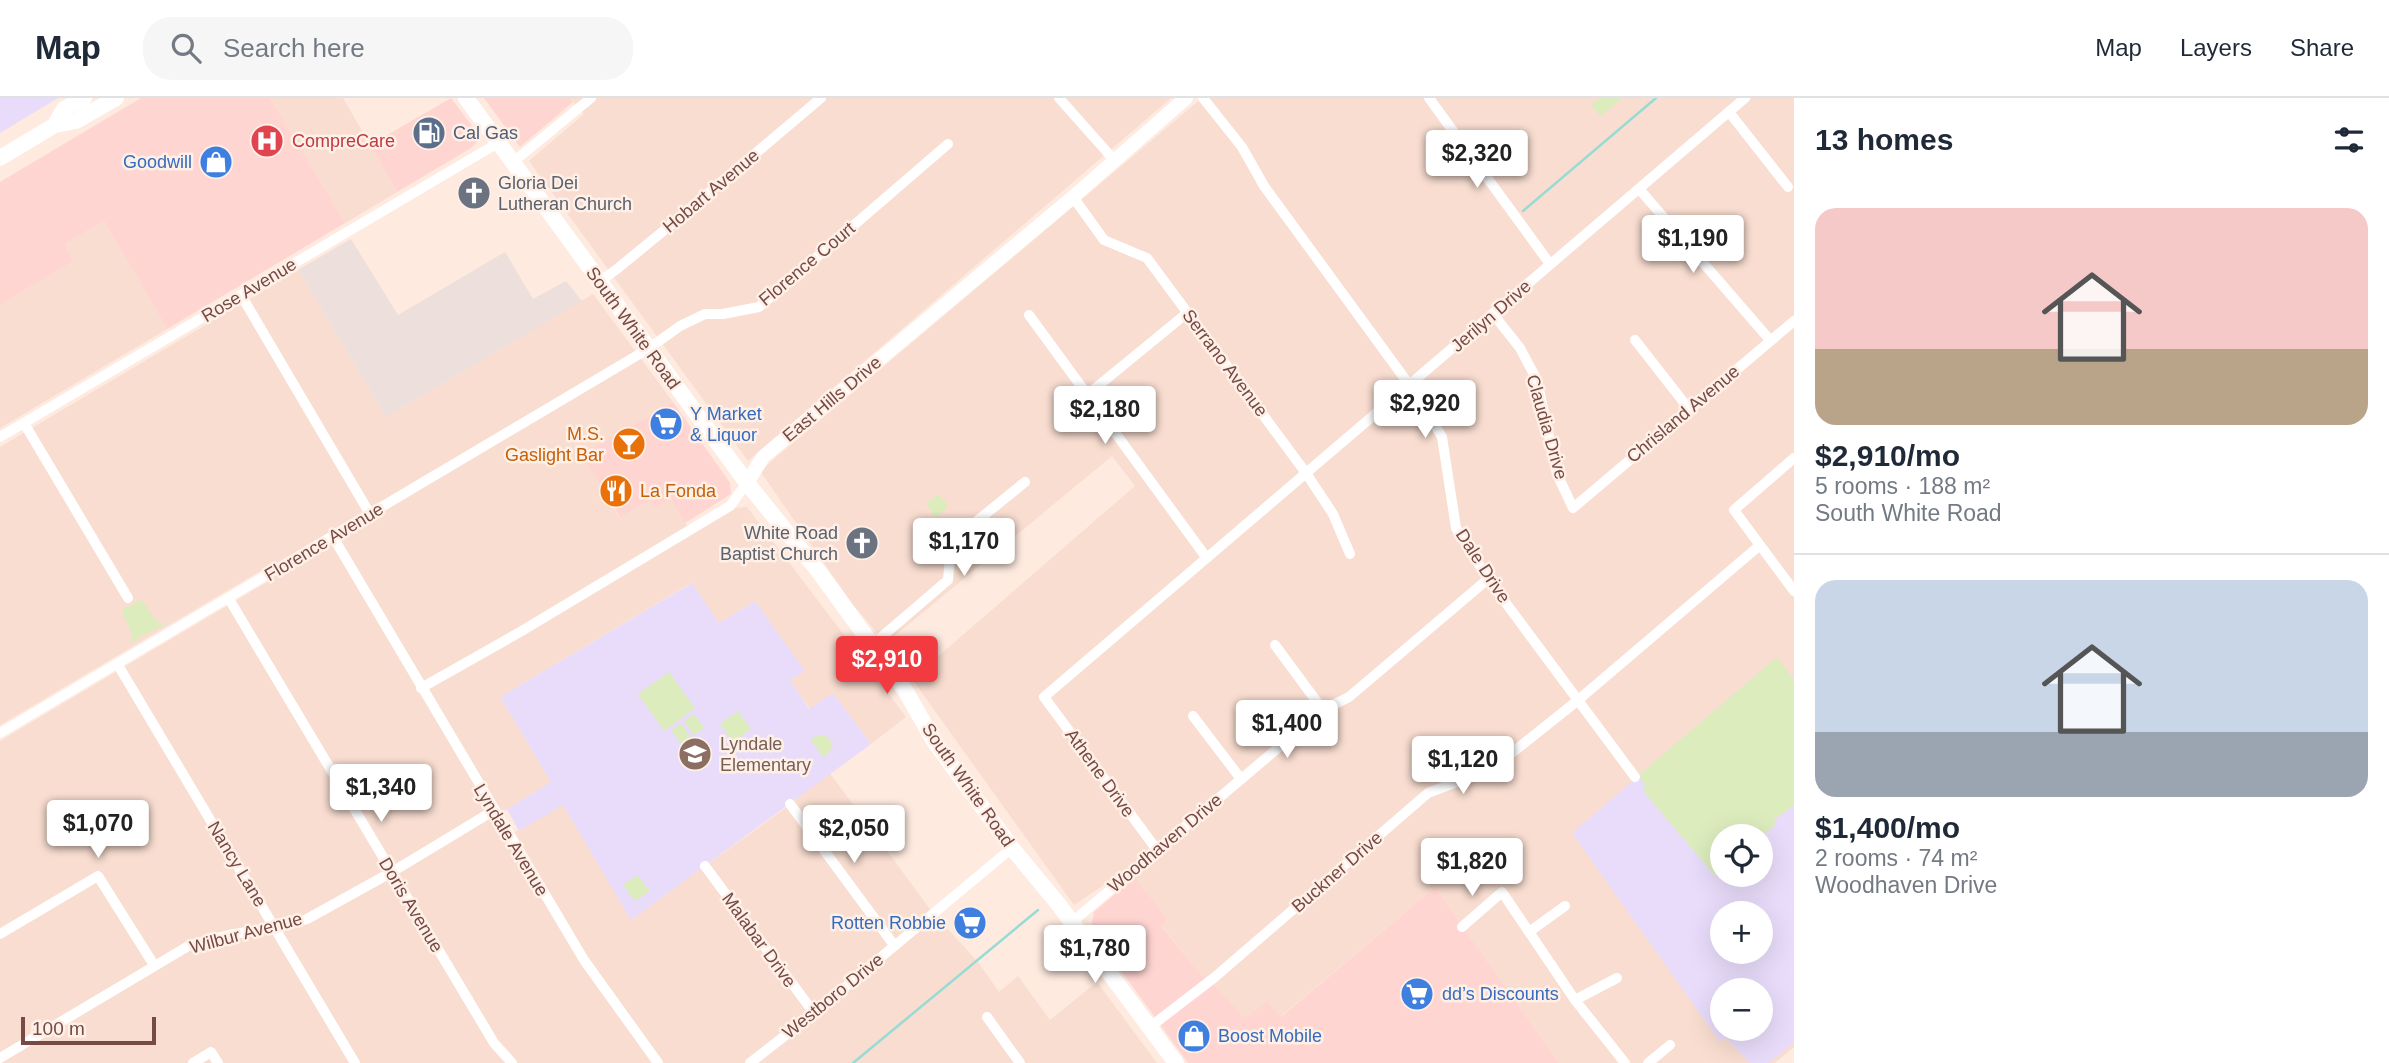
<!DOCTYPE html>
<meta charset="utf-8">
<style>
:root{--surface:#fff;--page:#f6f6f7;--text:#1f2937;--muted:#747a83;--line:#e0e1e3;--accent:#f23b40}
body{margin:0;font-family:Helvetica,sans-serif;background:var(--page);color:var(--text);height:100vh;display:flex;flex-direction:column;font-size:26px;white-space:nowrap}
*{box-sizing:border-box;margin:0}
p{font-size:23px;color:var(--muted)}
.icon{flex:none;width:38px;height:38px;fill:none;stroke:currentColor;stroke-width:2;stroke-linecap:round;stroke-linejoin:round}
.map{position:relative;flex:1;overflow:hidden}
.side{display:flex;flex-direction:column;background:var(--surface);width:595px}
.side>*{flex:none}
.controls{position:absolute;left:1710px;top:726px;display:grid;gap:14px}
.controls a{display:grid;place-items:center;width:63px;height:63px;border-radius:50%;background:var(--surface);box-shadow:0 7px 28px #0002;font-size:35px}
.scale{position:absolute;left:21px;bottom:18px;width:135px;box-sizing:border-box;padding-left:7px;border:4px solid #764a45;border-top:0;font-size:19px;line-height:24px;white-space:nowrap;color:#764a45;-webkit-text-stroke:5px #fff0e7;paint-order:stroke}
.price{position:absolute;translate:-50% -60px;padding:0 16px;border-radius:7px;background:#fff;color:#222;font-size:23px;line-height:46px;filter:drop-shadow(0 2px 4px #0008)}
.price::after{content:'';position:absolute;left:50%;top:42px;width:21px;height:16px;margin-left:-10px;background:inherit;clip-path:polygon(0 0,100% 0,50% 100%)}
.price.on{background:var(--accent);color:#fff}
ul{padding:0;list-style:none}
li{display:grid;align-content:center;gap:14px;height:371px;padding:0 21px}
li+li{border-top:2px solid var(--line)}
li span{display:grid;place-items:center;height:217px;border-radius:21px;color:#555}
li>.icon{margin-inline-start:auto}
span .icon{width:126px;height:126px;fill:#fffc;stroke-width:1}
li b{font-size:30px}
h2{display:flex;justify-content:space-between;align-items:center;height:84px;padding:0 21px;font-size:30px}
header{display:flex;align-items:center;gap:42px;box-sizing:border-box;height:98px;padding:0 35px;background:var(--surface);border-bottom:2px solid var(--line)}
header strong{font-size:33px}
nav{display:flex;gap:38px;margin-inline-start:auto;font-size:24px}
.search{width:490px;height:63px;background:var(--page);display:flex;align-items:center;gap:18px;box-sizing:border-box;padding:0 24px;border-radius:28px;color:var(--muted);font-size:26px}
main{display:flex;flex:1;min-height:0}
.map>svg:first-child{display:block}
.residential{fill:#f8ddd0;fill-rule:evenodd}
.commercial{fill:#ffd5d2}
.industrial{fill:#ecdfdc}
.education{fill:#e8dcfa;fill-rule:evenodd}
.green{fill:#dcecbd}
.lines{fill:none;stroke-linecap:round;stroke-linejoin:round}
.stream{stroke:#98dbd5;stroke-width:2.5}
.minor{stroke:#fff;stroke-width:10}
.tertiary{stroke:#fff;stroke-width:14}
.secondary{stroke:#fff;stroke-width:16}
.labels{text-anchor:middle;stroke-width:5;stroke-linejoin:round;paint-order:stroke}
.service-label{font-size:18px;fill:#4e5e75;stroke:#fff0e7;text-anchor:start}
.health-label{font-size:18px;fill:#be3a42;stroke:#fff0e7;text-anchor:start}
.shop-label{font-size:18px;fill:#366cbe;stroke:#fff0e7;text-anchor:start}
.worship-label{font-size:18px;fill:#5b616d;stroke:#fff0e7;text-anchor:start}
.street-label{font-size:18px;fill:#764a45;stroke:#fff0e7}
.food-label{font-size:18px;fill:#c56008;stroke:#fff0e7;text-anchor:end}
.education-label{font-size:18px;fill:#785e54;stroke:#fff0e7;text-anchor:start}
</style>
<header>
<strong>Map</strong>
<div class="search"><svg class="icon" aria-label="search" viewBox="0 0 24 24"><circle cx="10" cy="10" r="6"/><path d="M15 15l6 6"/></svg>Search here</div>
<nav><a>Map</a><a>Layers</a><a>Share</a></nav>
</header>
<main>
<div class="map">
<svg width="1794" height="965" viewBox="0 0 1794 965">
<rect width="100%" height="100%" fill="#feeadf"/>
<g class="residential">
<path d="M270,0H343L397,94L345,125Z"/>
<path d="M570,0H1171L748,363L529,63L584,16Z"/>
<path d="M1202,0H1794V949L1775,965H1559L1435,789L1280,919L1244,922L1218,891L1200,875L1161,827L1168,821L1126,772L1074,807L912,581L1135,388L1112,358L886,545L854,508L760,373ZM1722,738H1760V777H1722ZM1722,816H1760V854H1722ZM1722,892H1760V931H1722Z"/>
<path d="M104,123L167,231L0,330V207L74,163L65,146Z"/>
<path d="M298,172L386,319L593,196L673,304L583,357L619,419L649,401L671,400L692,436L736,410L747,409L906,619L871,646L833,595L810,611L789,582L804,573L755,503L719,525L691,485L500,599L551,684L491,721L503,741L563,706L631,821L783,712L829,674L932,814L978,864L999,894L1018,878L1050,922L1097,884L1157,965H0V643L269,483L262,472L0,627V349Z"/>
</g>
<g class="commercial">
<path d="M141,0H270L345,125L167,231L104,123L65,146L74,163L0,207V84Z"/>
<path d="M451,0L475,32L477,44L471,50L397,94L370,47Z"/>
<path d="M484,0H570L573,4L520,49Z"/>
<path d="M673,304L730,385L731,396L685,425L671,400L655,410L649,402L620,419L582,357Z"/>
<path d="M1134,780L1168,821L1161,828L1200,875L1218,891L1245,921L1267,903L1281,919L1435,789L1559,965H1188L1091,831L1094,814Z"/>
</g>
<path class="industrial" d="M351,141L398,217L505,154L533,201L566,183L582,203L386,319L298,172Z"/>
<g class="education">
<path d="M0,0H58L0,35Z"/>
<path d="M692,485L719,525L755,503L805,573L790,582L809,611L833,595L871,646L631,822L563,707L519,733L507,711L551,684L500,599Z"/>
<path d="M1777,559L1794,582V944L1769,965H1750L1726,940L1720,944L1572,735ZM1722,738H1760V777H1722ZM1722,816H1760V854H1722ZM1722,892H1760V931H1722Z"/>
</g>
<g class="green">
<path d="M1600,0H1620L1621,2L1600,18L1591,7Z"/>
<path d="M938,396L947,406V410L936,419L926,406Z"/>
<path d="M137,503H143L155,522L165,526L138,540L133,545L130,543L133,538L122,514L125,509L132,508Z"/>
<path d="M1777,559L1794,582V707L1774,722L1776,726L1761,739L1722,738V772L1715,778L1644,694L1645,688L1639,677Z"/>
<path d="M669,574L695,610L664,633L638,596Z"/>
<path d="M738,613L751,631L733,644L720,626Z"/>
<path d="M694,616L704,630L694,637L684,623Z"/>
<path d="M681,625L691,639L681,646L671,632Z"/>
<path d="M820,637L828,639L833,648L824,660L810,641Z"/>
<path d="M637,777L650,793L635,803L623,787Z"/>
</g>
<g class="lines">
<g class="stream">
<path d="M1523,113L1656,0"/>
<path d="M853,965L1038,812"/>
</g>
<g class="minor">
<path d="M1059,0L1115,63"/>
<path d="M1203,0L1242,49L1264,88L1416,296L1442,339L1456,430L1488,481L1635,679"/>
<path d="M1429,0L1550,166"/>
<path d="M1729,14L1788,89"/>
<path d="M512,65L591,0"/>
<path d="M1640,92L1770,242"/>
<path d="M1073,99L1104,142L1147,160L1306,375L1333,416L1350,456"/>
<path d="M599,184L617,171L673,125L821,0"/>
<path d="M241,197L370,416"/>
<path d="M1493,216L1520,250L1537,282L1557,376L1573,410L1794,223"/>
<path d="M1029,217L1206,459"/>
<path d="M1635,242L1689,311"/>
<path d="M1087,297L1187,215"/>
<path d="M24,325L128,500"/>
<path d="M0,339L498,45"/>
<path d="M1794,360L1734,412L1794,493"/>
<path d="M333,439L584,862L658,965"/>
<path d="M229,501L494,945L512,965"/>
<path d="M872,547L948,482L951,447L961,436L1025,384"/>
<path d="M1275,547L1323,612"/>
<path d="M118,567L355,965"/>
<path d="M421,590L520,534L730,408L747,385"/>
<path d="M1193,618L1241,681"/>
<path d="M0,635L648,251L680,228L705,216H723L759,209L948,46"/>
<path d="M790,706L894,847"/>
<path d="M1157,752L1044,599L1745,0"/>
<path d="M705,768L814,915"/>
<path d="M1071,825L1323,612L1349,599L1488,481"/>
<path d="M1462,829L1502,794L1575,902L1625,965"/>
<path d="M1529,834L1565,808"/>
<path d="M0,836L98,778L154,867"/>
<path d="M1575,902L1617,880"/>
<path d="M987,919L1020,965"/>
<path d="M1150,929L1215,879L1428,695L1493,670L1577,603L1759,448"/>
<path d="M0,960L190,847L229,837L286,827L307,821L392,774L493,713"/>
<path d="M193,965L211,954L218,965"/>
<path d="M750,965L814,915L1012,750"/>
<path d="M1648,965L1670,947"/>
</g>
<path class="tertiary" d="M747,385L763,359L1073,99L1186,0"/>
<g class="secondary">
<path d="M466,0L747,385L819,474L905,592L934,643L1012,750L1059,807L1176,965"/>
<path d="M55,27L64,11L84,0"/>
<path d="M0,60L55,27L76,23L116,0"/>
</g>
</g>
<defs>
<symbol id="fuel-disc" viewBox="-11 -11 22 22"><circle r="9.5" fill="#5c6f8a" stroke="#fff0e7"/><path d="M-5.5-6h7V0h2V4h1.3V-2.5L3-4.5l.8-.8L6-3V5H2.5V1h-1V6h-7ZM-4.2-4.7v3.2H.2V-4.7Z" fill="#fff"/></symbol>
<symbol id="hospital-disc" viewBox="-11 -11 22 22"><circle r="9.5" fill="#e0444e" stroke="#fff0e7"/><path d="M-5-5h3v3.5h4V-5h3V5h-3V1.5h-4V5h-3Z" fill="#fff"/></symbol>
<symbol id="shop-disc" viewBox="-11 -11 22 22"><circle r="9.5" fill="#3f7fe0" stroke="#fff0e7"/><path d="M-5-2.5h2.3a2.7 3.5 0 0 1 5.4 0H5L5.5 6h-11ZM-1.5-2.5h3a1.5 2.3 0 0 0-3 0Z" fill="#fff"/></symbol>
<symbol id="church-disc" viewBox="-11 -11 22 22"><circle r="9.5" fill="#6b7280" stroke="#fff0e7"/><path d="M-1.2-6h2.4v3.5h3.3v2.4h-3.3V6h-2.4V-.1h-3.3v-2.4h3.3Z" fill="#fff"/></symbol>
<symbol id="supermarket-disc" viewBox="-11 -11 22 22"><circle r="9.5" fill="#3f7fe0" stroke="#fff0e7"/><path d="M-6-5.5h2.5l.6 2H6L4.5 2H-2.5L-4.4-4H-6ZM-1.5 3.2a1.3 1.3 0 1 0 .1 0ZM3 3.2a1.3 1.3 0 1 0 .1 0Z" fill="#fff"/></symbol>
<symbol id="bar-disc" viewBox="-11 -11 22 22"><circle r="9.5" fill="#e8710a" stroke="#fff0e7"/><path d="M-6-5H6L.8 .8V4.5H3.5V6h-7V4.5H-.8V.8Z" fill="#fff"/></symbol>
<symbol id="restaurant-disc" viewBox="-11 -11 22 22"><circle r="9.5" fill="#e8710a" stroke="#fff0e7"/><path d="M-5-6h1v4h1v-4h1v4h1v-4h1v5L-1.5 .5V6h-2V.5L-5-1ZM5-6V6H3V1.5H1.5Q1.5-4 5-6Z" fill="#fff"/></symbol>
<symbol id="school-disc" viewBox="-11 -11 22 22"><circle r="9.5" fill="#8d6e63" stroke="#fff0e7"/><path d="M0-5L7-2L0 1L-7-2ZM-4 1L0 2.5L4 1V4Q0 6-4 4Z" fill="#fff"/></symbol>
</defs>
<g fill-rule="evenodd">
<use href="#fuel-disc" x="410" y="16" width="38" height="38"/>
<use href="#hospital-disc" x="248" y="24" width="38" height="38"/>
<use href="#shop-disc" x="197" y="45" width="38" height="38"/>
<use href="#church-disc" x="455" y="76" width="38" height="38"/>
<use href="#supermarket-disc" x="647" y="307" width="38" height="38"/>
<use href="#bar-disc" x="610" y="327" width="38" height="38"/>
<use href="#restaurant-disc" x="597" y="374" width="38" height="38"/>
<use href="#church-disc" x="843" y="426" width="38" height="38"/>
<use href="#school-disc" x="676" y="637" width="38" height="38"/>
<use href="#supermarket-disc" x="951" y="806" width="38" height="38"/>
<use href="#supermarket-disc" x="1398" y="877" width="38" height="38"/>
<use href="#shop-disc" x="1175" y="919" width="38" height="38"/>
</g>
<g class="labels">
<g class="service-label">
<text x="453" y="41">Cal Gas</text>
</g>
<g class="health-label">
<text x="292" y="49">CompreCare</text>
</g>
<g class="shop-label">
<text x="192" y="70" text-anchor="end">Goodwill</text>
<text x="690" y="322">Y Market<tspan x="690" dy="21">&amp; Liquor</tspan></text>
<text x="946" y="831" text-anchor="end">Rotten Robbie</text>
<text x="1442" y="902">dd’s Discounts</text>
<text x="1218" y="944">Boost Mobile</text>
</g>
<g class="worship-label">
<text x="498" y="91">Gloria Dei<tspan x="498" dy="21">Lutheran Church</tspan></text>
<text x="838" y="441" text-anchor="end">White Road<tspan x="838" dy="21">Baptist Church</tspan></text>
</g>
<g class="street-label">
<text transform="translate(711 93) rotate(-40)" y="6">Hobart Avenue</text>
<text transform="translate(807 166) rotate(-40)" y="6">Florence Court</text>
<text transform="translate(249 192) rotate(-31)" y="6">Rose Avenue</text>
<text transform="translate(1491 218) rotate(-41)" y="6">Jerilyn Drive</text>
<text transform="translate(633 230) rotate(54)" y="6">South White Road</text>
<text transform="translate(1225 265) rotate(53)" y="6">Serrano Avenue</text>
<text transform="translate(832 301) rotate(-40)" y="6">East Hills Drive</text>
<text transform="translate(1683 316) rotate(-40)" y="6">Chrisland Avenue</text>
<text transform="translate(1547 329) rotate(74)" y="6">Claudia Drive</text>
<text transform="translate(324 444) rotate(-31)" y="6">Florence Avenue</text>
<text transform="translate(1483 468) rotate(57)" y="6">Dale Drive</text>
<text transform="translate(1100 675) rotate(54)" y="6">Athene Drive</text>
<text transform="translate(968 687) rotate(55)" y="6">South White Road</text>
<text transform="translate(511 742) rotate(59)" y="6">Lyndale Avenue</text>
<text transform="translate(1165 745) rotate(-40)" y="6">Woodhaven Drive</text>
<text transform="translate(237 766) rotate(59)" y="6">Nancy Lane</text>
<text transform="translate(1337 774) rotate(-41)" y="6">Buckner Drive</text>
<text transform="translate(411 807) rotate(59)" y="6">Doris Avenue</text>
<text transform="translate(246 835) rotate(-15)" y="6">Wilbur Avenue</text>
<text transform="translate(759 842) rotate(54)" y="6">Malabar Drive</text>
<text transform="translate(833 898) rotate(-39)" y="6">Westboro Drive</text>
</g>
<g class="food-label">
<text x="604" y="342">M.S.<tspan x="604" dy="21">Gaslight Bar</tspan></text>
<text x="640" y="399" text-anchor="start">La Fonda</text>
</g>
<g class="education-label">
<text x="720" y="652">Lyndale<tspan x="720" dy="21">Elementary</tspan></text>
</g>
</g>
</svg>
<div class="controls">
<a><svg class="icon" aria-label="locate" viewBox="0 0 24 24"><circle cx="12" cy="12" r="6"/><path d="M12 2v4M12 18v4M2 12h4M18 12h4"/></svg></a>
<a>+</a>
<a>−</a>
</div>
<div class="scale">100 m</div>
<b class="price" style="left:1477px;top:92px">$2,320</b>
<b class="price" style="left:1693px;top:177px">$1,190</b>
<b class="price" style="left:1425px;top:342px">$2,920</b>
<b class="price" style="left:1105px;top:348px">$2,180</b>
<b class="price" style="left:964px;top:480px">$1,170</b>
<b class="price on" style="left:887px;top:598px">$2,910</b>
<b class="price" style="left:1287px;top:662px">$1,400</b>
<b class="price" style="left:1463px;top:698px">$1,120</b>
<b class="price" style="left:381px;top:726px">$1,340</b>
<b class="price" style="left:98px;top:762px">$1,070</b>
<b class="price" style="left:854px;top:767px">$2,050</b>
<b class="price" style="left:1472px;top:800px">$1,820</b>
<b class="price" style="left:1095px;top:887px">$1,780</b>
</div>
<section class="side">
<h2>13 homes<svg class="icon" aria-label="filters" viewBox="0 0 24 24"><path d="M4 7h16M4 17h16"/><circle cx="9" cy="7" r="2"/><circle cx="15" cy="17" r="2"/></svg></h2>
<ul>
<li><span style="background:linear-gradient(#f6c9c9 65%,#b9a48a 0)"><svg class="icon" aria-label="home" viewBox="0 0 24 24"><path d="M3 11l9-7 9 7M6 9v11h12V9"/></svg></span><div><b>$2,910/mo</b><p>5 rooms · 188 m²</p><p>South White Road</p></div></li>
<li><span style="background:linear-gradient(#c9d6e8 70%,#9aa5b1 0)"><svg class="icon" aria-label="home" viewBox="0 0 24 24"><path d="M3 11l9-7 9 7M6 9v11h12V9"/></svg></span><div><b>$1,400/mo</b><p>2 rooms · 74 m²</p><p>Woodhaven Drive</p></div></li>
</ul>
</section>
</main>
